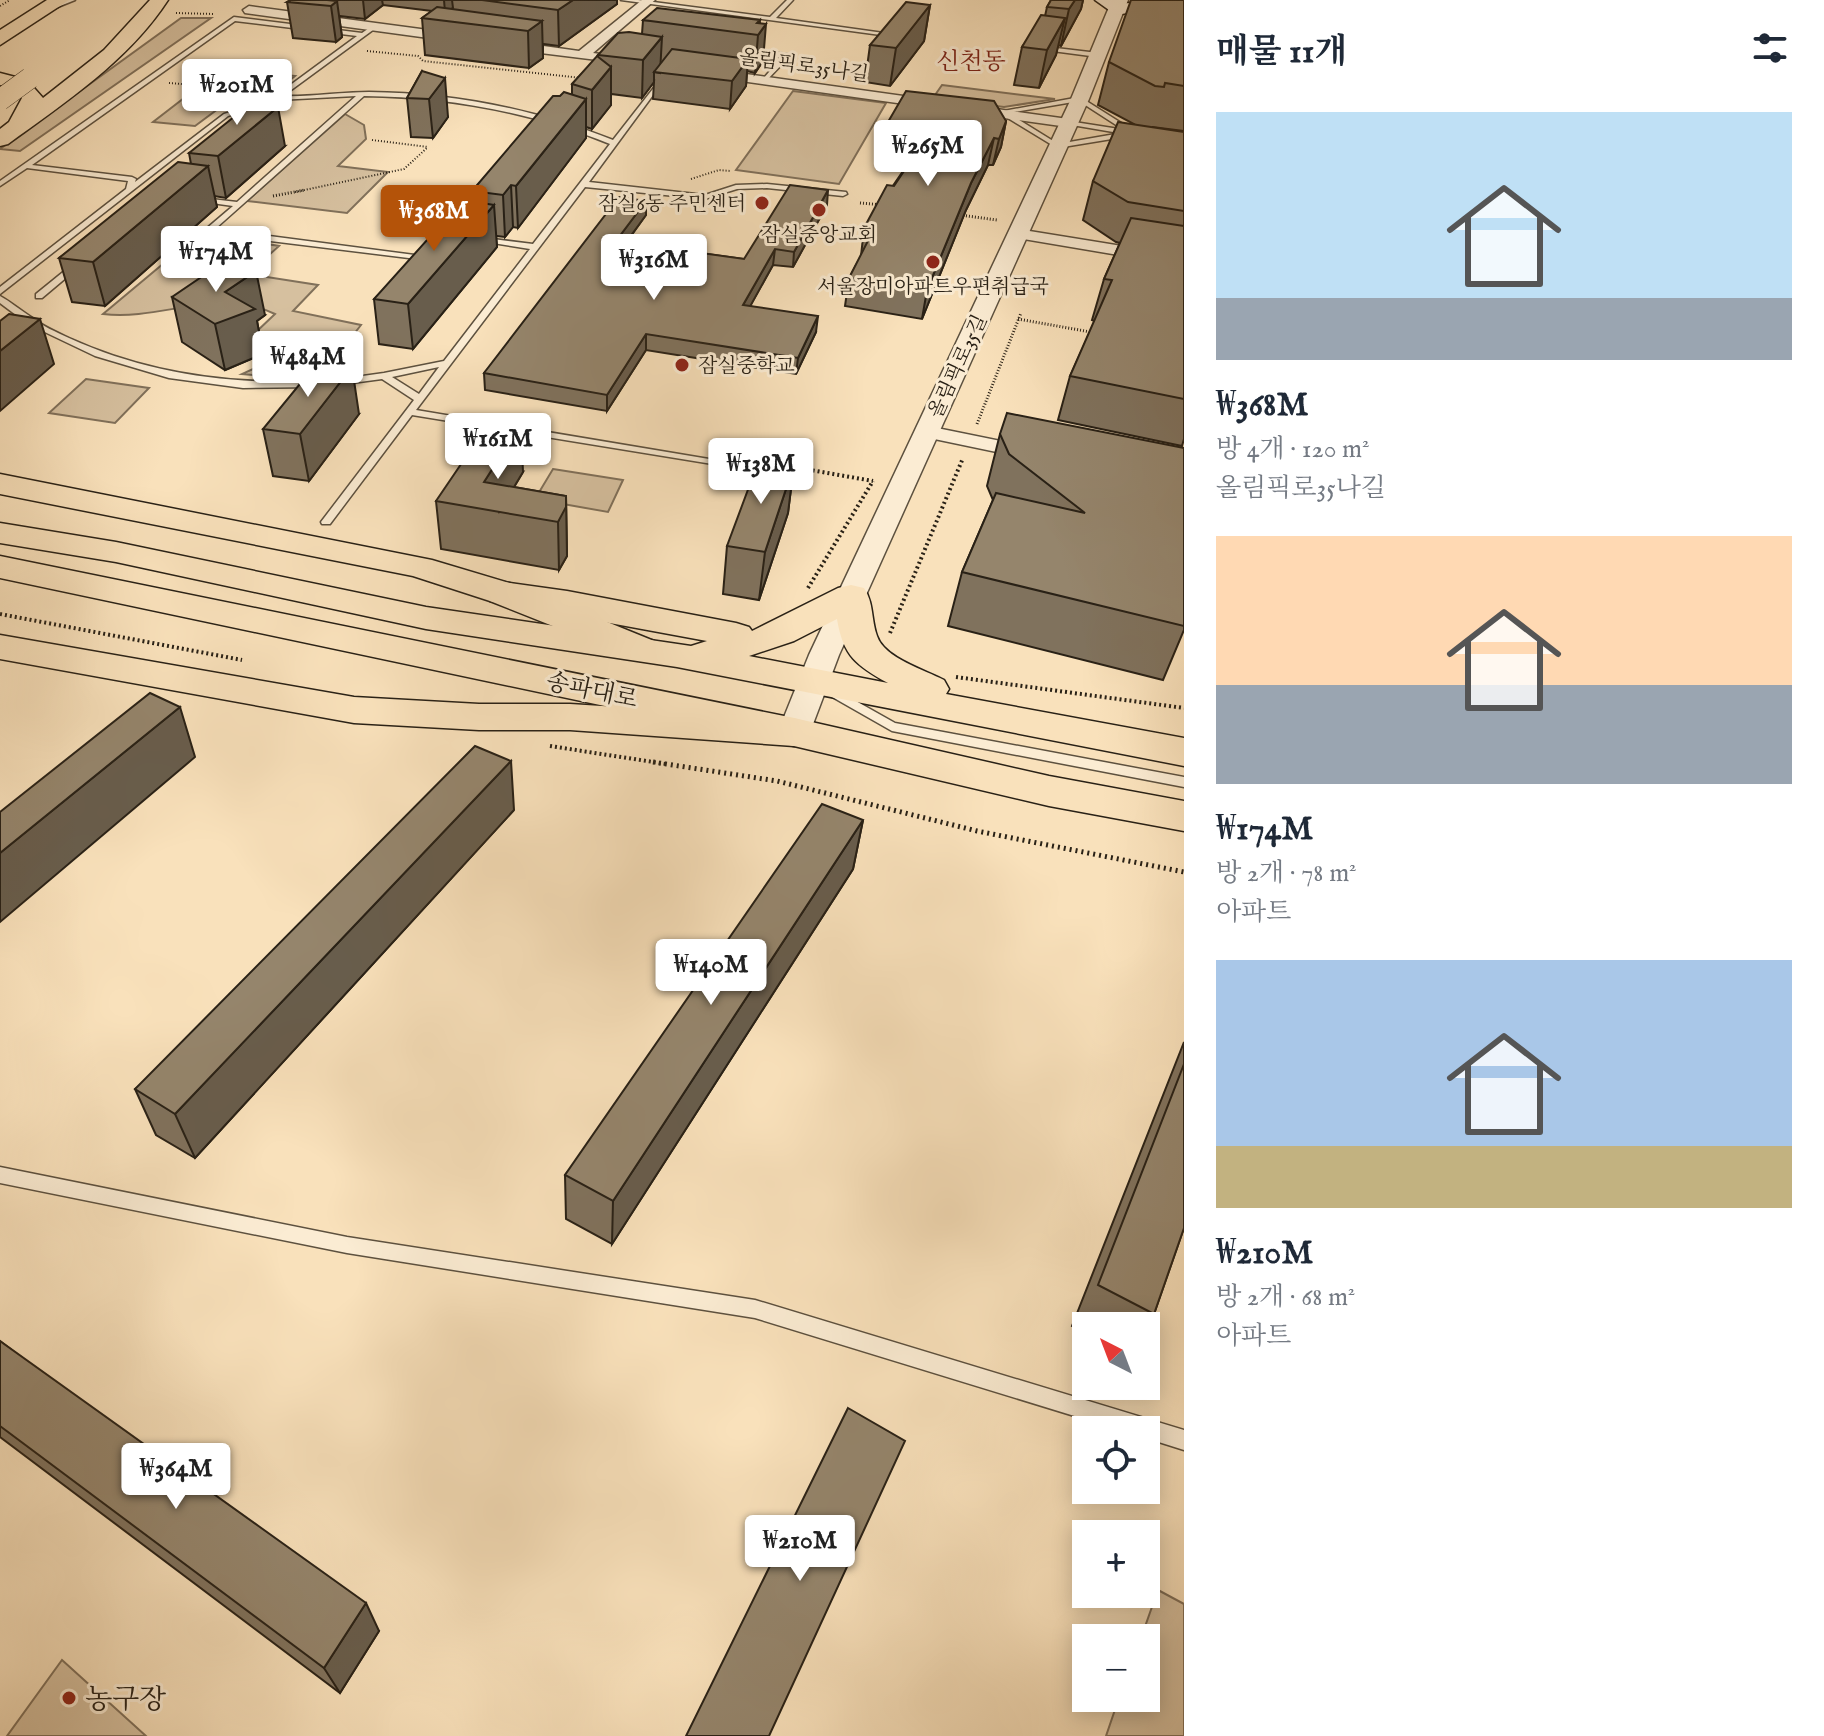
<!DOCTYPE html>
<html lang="ko">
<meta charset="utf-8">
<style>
:root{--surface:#fff;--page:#f2f2f3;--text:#1f2937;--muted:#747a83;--accent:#b45309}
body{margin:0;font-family:"IM FELL English","Noto Serif KR",serif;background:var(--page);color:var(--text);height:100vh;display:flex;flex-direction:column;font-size:30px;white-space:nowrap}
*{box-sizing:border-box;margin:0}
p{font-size:26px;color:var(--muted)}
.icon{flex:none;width:44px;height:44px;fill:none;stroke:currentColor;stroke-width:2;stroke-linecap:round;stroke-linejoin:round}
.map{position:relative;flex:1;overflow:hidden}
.sheet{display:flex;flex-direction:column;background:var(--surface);width:640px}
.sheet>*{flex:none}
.needle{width:52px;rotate:318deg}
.tools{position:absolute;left:1072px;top:1312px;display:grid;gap:16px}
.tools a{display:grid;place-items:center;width:88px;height:88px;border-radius:0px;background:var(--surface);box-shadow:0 4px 20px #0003;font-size:40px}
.price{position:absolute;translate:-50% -68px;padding:0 18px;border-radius:8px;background:#fff;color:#222;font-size:26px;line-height:52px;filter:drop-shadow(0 2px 4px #0008)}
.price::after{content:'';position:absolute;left:50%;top:48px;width:24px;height:18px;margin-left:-12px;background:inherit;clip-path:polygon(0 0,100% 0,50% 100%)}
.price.on{background:var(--accent);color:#fff}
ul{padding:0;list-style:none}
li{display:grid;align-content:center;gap:16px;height:424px;padding:0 32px}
li span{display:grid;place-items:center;height:248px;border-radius:0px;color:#555}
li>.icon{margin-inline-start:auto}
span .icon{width:144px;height:144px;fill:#fffc;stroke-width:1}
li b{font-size:34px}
h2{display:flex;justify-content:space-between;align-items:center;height:96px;padding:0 32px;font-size:34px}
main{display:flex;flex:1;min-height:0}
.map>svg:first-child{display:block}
.green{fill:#d6c09f;stroke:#80705a;stroke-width:2}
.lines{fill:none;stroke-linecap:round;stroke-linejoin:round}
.service-casing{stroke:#5d513f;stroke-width:3}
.minor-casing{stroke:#5d513f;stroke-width:3}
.tertiary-casing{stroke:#5d513f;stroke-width:3}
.secondary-casing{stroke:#292116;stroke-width:3}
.primary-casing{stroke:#292116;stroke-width:3}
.trunk-casing{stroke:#292116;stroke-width:3}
.path-far3{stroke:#292116;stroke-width:2;stroke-dasharray:1 2;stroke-linecap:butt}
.path-far2{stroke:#292116;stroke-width:3;stroke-dasharray:1 2;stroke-linecap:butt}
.path-far1{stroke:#292116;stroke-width:4;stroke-dasharray:2 3;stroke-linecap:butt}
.path{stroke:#292116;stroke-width:5;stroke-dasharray:2 4;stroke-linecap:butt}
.service{fill:#fbecd3;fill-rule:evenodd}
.minor{fill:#fbecd3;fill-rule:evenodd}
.tertiary{fill:#fbecd3;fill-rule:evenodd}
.secondary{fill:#fbecd3;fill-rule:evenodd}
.primary{fill:#f9e1bb;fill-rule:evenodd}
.trunk{fill:#f9e1bb;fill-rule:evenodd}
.trunk-bridge-casing{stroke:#292116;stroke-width:22;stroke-linecap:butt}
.trunk-bridge{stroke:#f9e1bb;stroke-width:21}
.wall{fill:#80725d;stroke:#292116;stroke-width:2}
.shaded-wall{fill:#685d4c;stroke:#292116;stroke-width:2}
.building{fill:#95856c;stroke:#292116;stroke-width:2}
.poi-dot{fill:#8f2418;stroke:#fbecd3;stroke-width:3}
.labels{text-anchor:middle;stroke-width:6;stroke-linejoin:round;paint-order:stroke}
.far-street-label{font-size:20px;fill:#292116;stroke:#fbecd3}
.far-poi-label{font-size:20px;fill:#292116;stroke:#fbecd3}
.far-quarter-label{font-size:24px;fill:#7a1f14;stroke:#fbecd3}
.street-label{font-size:24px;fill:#292116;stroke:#fbecd3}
.near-poi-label{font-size:28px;fill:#292116;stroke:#fbecd3;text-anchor:start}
</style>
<main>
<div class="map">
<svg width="1184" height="1736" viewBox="0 0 1184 1736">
<rect width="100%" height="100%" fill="#f9e1bb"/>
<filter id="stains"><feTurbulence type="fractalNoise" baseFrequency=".0025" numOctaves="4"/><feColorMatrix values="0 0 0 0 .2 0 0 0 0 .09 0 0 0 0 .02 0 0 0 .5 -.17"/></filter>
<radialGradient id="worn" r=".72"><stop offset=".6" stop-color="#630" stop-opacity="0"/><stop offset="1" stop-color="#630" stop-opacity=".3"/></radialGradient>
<g class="green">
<path d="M181,18H211L20,151L0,149Z"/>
<path d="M228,69L295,76L275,92L220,85L234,75L222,73Z"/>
<path d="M942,85L1055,99L1004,107L933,98Z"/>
<path d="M197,88L267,94L238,103H226L195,126L153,122Z"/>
<path d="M793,91L886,103L839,184L736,170Z"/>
<path d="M345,114L364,125L366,139L338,166L388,172L347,213L247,201Z"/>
<path d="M200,233L279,246L248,274L318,285L293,311L361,325L329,366L301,379L242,374L288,353L254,334L275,314C217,286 163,321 103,314Z"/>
<path d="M86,379L149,388L115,423L49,413Z"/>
<path d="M553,469L623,480L608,512L535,499Z"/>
<path d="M1158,1590L1184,1604V1736H1106L1119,1698H1146V1638H1141Z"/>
<path d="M62,1660L146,1736H7Z"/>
</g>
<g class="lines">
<defs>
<g id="service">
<path d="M67,0H75L48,11L43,10Z"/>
<path d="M621,0H638L770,17L787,0H793L776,18L891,34L888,36Z"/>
<path d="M234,17L362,33L372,26L377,27L283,96C312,97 340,92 369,92C453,93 535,109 613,140L663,76H667L589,182L705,195L736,185L767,184L846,192L847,194L843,196L767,188L737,189L705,199L585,187L416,410L739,464L744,467L743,469L412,415L330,524H322L321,522L414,400L382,379L337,385L334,384V380L384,373L444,361L530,249L480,241H477V237L533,244L610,144C531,112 449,97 364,96L215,229L430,257H433V261L206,233V229L233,206L197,201L193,199L194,197L237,202L356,96L278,100L228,116L0,294V287L126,189L128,181L27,168L0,186V181ZM235,21L357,36L270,100L224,114L135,182L136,179L132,177L32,165ZM439,367L419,394L392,377Z"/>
<path d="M1039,46L1098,53L1101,55L1098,57L1037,49Z"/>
<path d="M746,49L787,54L790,56L765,82L763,79L782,57L748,52Z"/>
<path d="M1080,97L1137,133L1130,136L1057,148L998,112ZM1079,101L1127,132L1058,144L1008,113Z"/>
<path d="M1068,121L1119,129L1123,131L1119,133L1066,124Z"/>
<path d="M73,264L80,266L42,298H36V294Z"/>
<path d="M0,296C11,302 20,310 31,317C42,326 56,332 69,338C148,374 231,385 317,381L322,384L317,387L243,388L169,378L95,356L30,325L0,331V325L24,321L0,303Z"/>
<path d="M831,687L895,723L1184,777V787L892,731L827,694L825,691Z"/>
<path d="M0,1167L347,1237L755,1300L1184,1430V1450L1146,1438V1430H1120L755,1318L347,1253L0,1183Z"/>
</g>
<g id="minor">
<path d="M642,0H655L593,53L638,59V65L508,49L502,45L508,41L579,51Z"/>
<path d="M249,6L458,34L464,38L458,42L245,13L243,10Z"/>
<path d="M710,69L1068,119L1075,123L1068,127L705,76L703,73Z"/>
<path d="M1017,229L1184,256V266L1011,237V231Z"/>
<path d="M927,426L1035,448L1045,454L1035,460L920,436L917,432Z"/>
</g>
<path id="tertiary" d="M1112,0H1128L1089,99L839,655L810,732L806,740L794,743L782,740L778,732L809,655L1071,99Z"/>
<path id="secondary" d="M1095,0H1114L1119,4L1161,0L1163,3L1161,7L1116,15Z"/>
<g id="primary">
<path d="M0,523L116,542L426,607L691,646L707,641L490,601L485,593L490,585L503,582L567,591L736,623L749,627L752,631L838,588L851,585L864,588C874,603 871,620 877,636C884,658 925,670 944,680L949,689L946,694L1184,738V766L677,667L426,629L116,562L0,543ZM837,619C843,656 857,666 888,683L749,656L794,641Z"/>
<path d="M0,556L794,718L1049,776L1184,801V831L1049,806L794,746L0,578Z"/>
</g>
<g id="trunk">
<path d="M47,0H69L0,45V30Z"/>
<path d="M150,0H168C129,60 66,102 8,144L0,146V129L9,122L22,98L13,88L0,85V73L27,80L43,98L104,50Z"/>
<path d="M0,474L432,560L516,585L654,641L660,649L654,657L641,661L490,601L413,576L0,494Z"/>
<path d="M0,635L354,697L479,704H570L794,718L808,722L814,732L808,742L794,746L570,730H479L354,723L0,659Z"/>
</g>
</defs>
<use href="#service" class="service-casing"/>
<use href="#minor" class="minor-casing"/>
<use href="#tertiary" class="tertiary-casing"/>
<use href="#secondary" class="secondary-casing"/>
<use href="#primary" class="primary-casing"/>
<use href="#trunk" class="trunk-casing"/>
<g class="path-far3">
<path d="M0,6L10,0"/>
<path d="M176,13L214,14"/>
<path d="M367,51L418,56L423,61L582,78"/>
<path d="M187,70L207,72L213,68"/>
<path d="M169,83L251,90"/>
<path d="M372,140L428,147"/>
<path d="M691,179L719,170L731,171"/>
<path d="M295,192L404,169L428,147"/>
</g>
<g class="path-far2">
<path d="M273,196L305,190"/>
<path d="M860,203L883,205"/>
<path d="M960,215L997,220"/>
<path d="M1018,319L1096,333"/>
<path d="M977,424L1021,313"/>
</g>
<g class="path-far1">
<path d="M788,466L873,481"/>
<path d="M808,588L873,481"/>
<path d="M0,614L242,660"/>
<path d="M890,633L963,458"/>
<path d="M956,677L1184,708"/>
<path d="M550,746L666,764"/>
</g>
<path class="path" d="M653,762L777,781L977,831L1184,872"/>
<use href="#service" class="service"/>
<use href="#minor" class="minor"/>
<use href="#tertiary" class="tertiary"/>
<use href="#secondary" class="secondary"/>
<use href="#primary" class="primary"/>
<use href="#trunk" class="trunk"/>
<defs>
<path id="trunk-bridge" d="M0,100L30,78"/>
</defs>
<use href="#trunk-bridge" class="trunk-bridge-casing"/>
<use href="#trunk-bridge" class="trunk-bridge"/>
</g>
<g class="wall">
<path d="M291,0H617V4L559,46L543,44V58L529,68L425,55L422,18L432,11L383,5L365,19L339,16L342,37L336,42L293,38L287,2Z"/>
<path d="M1051,0H1083L1081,9L1061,46L1058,45L1056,55L1039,88L1014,85L1022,47L1045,16L1047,7Z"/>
<path d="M1184,0V131L1152,127L1184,132V439L1182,446L1058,420L1070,376L1095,321L1092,320L1104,279L1120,243L1116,242L1083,220L1093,181L1134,124L1098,105L1109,62Z"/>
<path d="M930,5L924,41L890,86L865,82L870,45Z"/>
<path d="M643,20L760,23L763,61L755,73L747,71L746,86L730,109L653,99L654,82L642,98L611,94V105L592,129L586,127V138L518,228L513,227L505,237L496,236L497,247L413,349L379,344L374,299L473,202L472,191L560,96L572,94V84L598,57V55L642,34Z"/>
<path d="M422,71L448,117L433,138L411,137L407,98Z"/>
<path d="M1006,121L1001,147L993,165H988L966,210L922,319L845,306L849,278L861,256L864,228L916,152L884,147L888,122Z"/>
<path d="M285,146L226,198L214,196L217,207L105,306L72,302L59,258L191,164L189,153Z"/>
<path d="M646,201V215L626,243L744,259L827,205L793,267L773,265L750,306L816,332L796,374L646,350L607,411L485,390L484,373Z"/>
<path d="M172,297L265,315L257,321L263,354L225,370L182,342Z"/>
<path d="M359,414L309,481L273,476L263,429Z"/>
<path d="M1000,434L1184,448V630L1163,680L948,626L962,572L993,500L987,486Z"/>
<path d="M794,465L788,513L759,600L723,594L727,546Z"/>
<path d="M523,472L514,487L566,496L567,556L559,570L441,549L436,501Z"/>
<path d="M514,810L195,1158L156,1135L135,1089Z"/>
<path d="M863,820L853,869L612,1244L566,1219L565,1175Z"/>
<path d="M1184,1042V1228L1154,1314L1145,1326H1086V1333L1072,1326Z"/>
<path d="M0,1341L379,1631L340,1693L0,1437Z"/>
</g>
<g class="shaded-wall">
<path d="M363,0H382L383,5L365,19Z"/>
<path d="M444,0H452L453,8L445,12Z"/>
<path d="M573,0H617V4L559,46L558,10Z"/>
<path d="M1075,0H1083L1081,9L1061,46L1069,9Z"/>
<path d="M337,1L342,37L336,42L331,6Z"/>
<path d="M930,5L924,41L890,86L896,48Z"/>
<path d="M1065,18L1056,55L1039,88L1047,50Z"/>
<path d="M760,20L759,34L766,24L763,61L755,73L758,35L757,23Z"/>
<path d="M542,21L543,58L529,68L528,31Z"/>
<path d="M662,37L660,73L654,72V82L642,98L643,60Z"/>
<path d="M748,59L746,86L730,109L732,81Z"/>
<path d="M611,67V105L592,129V90Z"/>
<path d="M445,78L448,117L433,138L429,99Z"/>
<path d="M586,99V138L518,228L516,186Z"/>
<path d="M278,107L285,146L226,198L218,156Z"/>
<path d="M1006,121L1001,147L993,165L999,139Z"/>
<path d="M994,138L988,165L966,210L922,319L927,290L971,183Z"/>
<path d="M208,166L217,207L105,306L93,262Z"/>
<path d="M511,185L513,227L505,237L503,195Z"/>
<path d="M828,190L827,205L793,267L794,252Z"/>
<path d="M646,201V215L616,256V241Z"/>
<path d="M494,205L497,247L413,349L408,304Z"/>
<path d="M775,249L773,265L742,321L743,305Z"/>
<path d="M256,271L265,315L257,321L263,354L225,370L215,324L225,292Z"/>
<path d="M818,316L816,332L796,374L798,358Z"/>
<path d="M40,319L54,364L0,411V351Z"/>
<path d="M646,334V350L607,411V395Z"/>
<path d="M352,367L359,414L309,481L300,434Z"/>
<path d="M521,424L523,472L499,512L484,482Z"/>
<path d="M794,465L788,513L759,600L765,552Z"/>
<path d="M566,496L567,556L559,570L558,522Z"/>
<path d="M180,707L195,757L0,922V853Z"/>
<path d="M511,761L514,810L195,1158L175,1114Z"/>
<path d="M863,820L853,869L612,1244L613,1201Z"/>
<path d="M366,1603L379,1631L340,1693L324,1668Z"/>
</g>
<g class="building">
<path d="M291,0H327L337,1L331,6L287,2Z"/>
<path d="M482,0H573L558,10Z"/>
<path d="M1051,0H1075L1069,9L1047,7Z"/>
<path d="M1131,0H1184V86L1165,83L1164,87L1155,86L1109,62Z"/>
<path d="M906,2L930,5L896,48L870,45Z"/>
<path d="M437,7L542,21L528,31L422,18Z"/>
<path d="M657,8L760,20L757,23L766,24L758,35L643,20Z"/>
<path d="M1041,15L1065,18L1047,50L1022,47Z"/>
<path d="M629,32L662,37L643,60L598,55L618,33Z"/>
<path d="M672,49L748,59L732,81L654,72Z"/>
<path d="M597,56L611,67L592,90L572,84Z"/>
<path d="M422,71L445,78L429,99L407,98Z"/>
<path d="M906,91L994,101L1006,121L999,139L994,138L971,183L927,290L849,278L874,229L864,228L887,185L894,186L933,128L888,122Z"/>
<path d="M265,92L278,107L218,156L189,153Z"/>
<path d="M564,92L586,99L516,186L511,185L503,195L472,191L553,96H560Z"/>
<path d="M1118,122L1184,132V211L1128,202L1093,181Z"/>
<path d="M178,162L208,166L93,262L59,258Z"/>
<path d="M790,185L828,190L794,252L775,249L743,305L818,316L798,358L646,334L607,395L484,373L619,197L646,201L616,241L744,259Z"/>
<path d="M463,200L494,205L408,304L374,299Z"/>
<path d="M1131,218L1184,226V399L1070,376L1112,280L1104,279Z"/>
<path d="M222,263L256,271L225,292L255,309L215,324L172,297Z"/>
<path d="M9,314L40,319L0,351V321Z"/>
<path d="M317,363L352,367L300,434L263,429Z"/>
<path d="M1007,413L1184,448V626L962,572L996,493L1085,513L1009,454L1000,434Z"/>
<path d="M491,420L521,424L484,482L566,496V507L558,522L436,501Z"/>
<path d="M759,460L794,465L765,552L727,546Z"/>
<path d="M150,693L180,707L0,853V812Z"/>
<path d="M475,746L511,761L175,1114L135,1089Z"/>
<path d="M822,804L863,820L613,1201L565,1175Z"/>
<path d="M1184,1064V1228L1154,1314L1098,1285Z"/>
<path d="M0,1341L366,1603L324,1668L0,1426Z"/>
<path d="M848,1408L905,1441L769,1736H686Z"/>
</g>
<g class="poi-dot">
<circle cx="762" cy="203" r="8"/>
<circle cx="819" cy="210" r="8"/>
<circle cx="933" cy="262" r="8"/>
<circle cx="682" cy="365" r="8"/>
<circle cx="69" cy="1698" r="8"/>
</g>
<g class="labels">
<g class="far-street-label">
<text transform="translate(804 65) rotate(8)" y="7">올림픽로35나길</text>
<text transform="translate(957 366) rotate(-65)" y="7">올림픽로35길</text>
</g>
<g class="far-poi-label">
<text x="746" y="210" text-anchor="end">잠실6동 주민센터</text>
<text x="819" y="241">잠실중앙교회</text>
<text x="933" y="293">서울장미아파트우편취급국</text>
<text x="698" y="372" text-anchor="start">잠실중학교</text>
</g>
<g class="far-quarter-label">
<text x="971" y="69">신천동</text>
</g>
<g class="street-label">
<text transform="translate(592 690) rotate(12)" y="8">송파대로</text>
</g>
<g class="near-poi-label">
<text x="85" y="1708">농구장</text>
</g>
</g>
<rect width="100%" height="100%" filter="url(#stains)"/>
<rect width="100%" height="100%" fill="url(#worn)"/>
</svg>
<div class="tools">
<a><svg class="needle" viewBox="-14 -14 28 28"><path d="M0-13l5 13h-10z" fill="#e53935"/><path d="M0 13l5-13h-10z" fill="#747a83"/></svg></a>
<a><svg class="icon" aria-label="locate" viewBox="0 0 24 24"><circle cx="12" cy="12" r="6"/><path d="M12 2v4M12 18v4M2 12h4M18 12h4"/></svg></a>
<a>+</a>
<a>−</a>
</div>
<b class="price" style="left:237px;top:127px">₩201M</b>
<b class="price" style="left:928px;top:188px">₩265M</b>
<b class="price on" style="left:434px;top:253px">₩368M</b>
<b class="price" style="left:216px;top:294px">₩174M</b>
<b class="price" style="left:654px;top:302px">₩316M</b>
<b class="price" style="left:308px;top:399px">₩484M</b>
<b class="price" style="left:498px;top:481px">₩161M</b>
<b class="price" style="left:761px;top:506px">₩138M</b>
<b class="price" style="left:711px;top:1007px">₩140M</b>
<b class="price" style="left:176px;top:1511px">₩364M</b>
<b class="price" style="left:800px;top:1583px">₩210M</b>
</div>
<section class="sheet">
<h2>매물 11개<svg class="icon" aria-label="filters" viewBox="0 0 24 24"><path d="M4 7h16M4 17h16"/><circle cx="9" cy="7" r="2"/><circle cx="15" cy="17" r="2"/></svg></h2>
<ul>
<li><span style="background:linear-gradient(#bfe0f5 75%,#9aa5b1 0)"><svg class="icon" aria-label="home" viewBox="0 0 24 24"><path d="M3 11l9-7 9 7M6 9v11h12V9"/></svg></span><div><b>₩368M</b><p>방 4개 · 120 m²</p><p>올림픽로35나길</p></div></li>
<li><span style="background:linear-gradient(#ffd9b3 60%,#9aa5b1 0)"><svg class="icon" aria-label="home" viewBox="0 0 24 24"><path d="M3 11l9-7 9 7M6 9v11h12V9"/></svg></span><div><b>₩174M</b><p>방 2개 · 78 m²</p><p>아파트</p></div></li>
<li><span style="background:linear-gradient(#a9c7e8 75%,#c2b280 0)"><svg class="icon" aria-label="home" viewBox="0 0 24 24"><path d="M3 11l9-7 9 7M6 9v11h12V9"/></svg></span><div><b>₩210M</b><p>방 2개 · 68 m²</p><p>아파트</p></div></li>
</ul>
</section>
</main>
